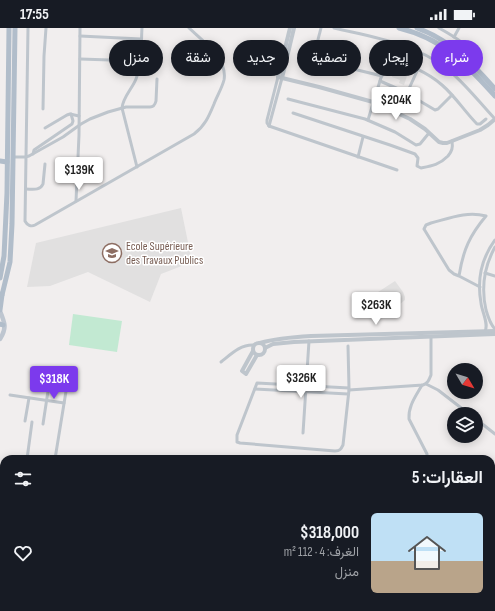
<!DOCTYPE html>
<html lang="ar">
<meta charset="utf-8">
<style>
:root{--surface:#171b24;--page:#242831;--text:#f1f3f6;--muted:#9ea1a6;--accent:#7c3aed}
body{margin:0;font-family:"Sofia Sans Condensed",Vazirmatn,sans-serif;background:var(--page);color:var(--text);direction:rtl;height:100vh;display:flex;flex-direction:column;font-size:15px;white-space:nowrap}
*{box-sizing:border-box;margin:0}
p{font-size:13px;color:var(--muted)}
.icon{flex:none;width:22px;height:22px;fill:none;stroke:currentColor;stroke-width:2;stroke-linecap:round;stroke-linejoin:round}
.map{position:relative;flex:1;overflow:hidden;direction:ltr}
.sheet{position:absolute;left:0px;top:427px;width:495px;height:156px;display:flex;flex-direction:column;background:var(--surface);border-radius:12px 12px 0 0;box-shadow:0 2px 10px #0003;direction:rtl}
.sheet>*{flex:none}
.top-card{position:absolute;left:12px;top:12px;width:471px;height:36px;direction:rtl;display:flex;gap:8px}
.needle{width:26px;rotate:128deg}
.tools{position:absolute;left:447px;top:335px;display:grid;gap:8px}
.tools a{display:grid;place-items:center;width:36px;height:36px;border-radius:50%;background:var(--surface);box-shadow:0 2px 10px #0003;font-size:20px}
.price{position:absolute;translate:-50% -34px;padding:0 9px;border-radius:4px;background:#fff;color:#222;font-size:13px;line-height:26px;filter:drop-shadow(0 1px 2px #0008)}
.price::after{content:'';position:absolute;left:50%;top:24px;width:12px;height:9px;margin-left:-6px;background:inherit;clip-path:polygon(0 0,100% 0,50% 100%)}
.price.on{background:var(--accent);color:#fff}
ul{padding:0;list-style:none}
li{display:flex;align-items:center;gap:12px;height:100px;padding:0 12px}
li span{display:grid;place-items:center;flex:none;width:112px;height:80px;border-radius:6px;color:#555}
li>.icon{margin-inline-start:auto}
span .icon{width:48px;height:48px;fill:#fffc;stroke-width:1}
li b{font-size:17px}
h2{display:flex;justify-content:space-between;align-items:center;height:48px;padding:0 12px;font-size:17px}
.tag{padding:0 14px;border-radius:18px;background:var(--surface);box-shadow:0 2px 10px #0003;font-size:14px;line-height:36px}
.tag.on{background:var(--accent);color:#fff}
.status{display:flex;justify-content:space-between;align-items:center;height:28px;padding:0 20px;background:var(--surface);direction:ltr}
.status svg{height:11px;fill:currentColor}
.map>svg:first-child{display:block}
.education{fill:#e1e0e0}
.green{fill:#c2e9d2}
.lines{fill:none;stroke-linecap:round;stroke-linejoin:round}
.minor{stroke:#bec5cc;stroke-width:3}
.tertiary{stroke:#bec5cc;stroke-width:4}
.secondary{stroke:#bec6d0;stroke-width:4.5}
.primary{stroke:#b1bdca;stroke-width:5}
.labels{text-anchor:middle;stroke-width:3;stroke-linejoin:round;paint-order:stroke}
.education-label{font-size:12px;fill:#785e54;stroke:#fff;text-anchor:start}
</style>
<div class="status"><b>17:55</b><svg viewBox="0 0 49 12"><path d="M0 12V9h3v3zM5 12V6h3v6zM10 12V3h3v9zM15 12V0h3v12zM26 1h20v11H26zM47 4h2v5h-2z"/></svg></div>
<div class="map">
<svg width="495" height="583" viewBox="0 0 495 583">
<rect width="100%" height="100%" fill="#f1eeee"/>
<g class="education">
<path d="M390,32L407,39L406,41L409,42L404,57L399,55L400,52L392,49L393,45L391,43V41L387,40Z"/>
<path d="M181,180L192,234L161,246L150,274L88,244L50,258L27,259L36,215Z"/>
<path d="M395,253L403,264L405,269V272L400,276L396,278L378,277V274L376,273L375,266Z"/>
<path d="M362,579H390L396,583H360Z"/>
</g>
<path class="green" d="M73,286L122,293L117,324L69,317Z"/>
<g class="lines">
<g class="minor">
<path d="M28,0L25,193C27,197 31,199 35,197L194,106C205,98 209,88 214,76C217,68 222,60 224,52C228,31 203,13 189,0"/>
<path d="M334,0C372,9 414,15 446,40C464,54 479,74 495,91"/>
<path d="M439,0C446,4 468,16 470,23C471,27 470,30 469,33"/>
<path d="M80,8L141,11"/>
<path d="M454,9L459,0"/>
<path d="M300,28L382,48"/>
<path d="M387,29C406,36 426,43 442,57C455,68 465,84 477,96H480L486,91"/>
<path d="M80,31L140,33"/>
<path d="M313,31L321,0"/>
<path d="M380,53L403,63L435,82L438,81L452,67"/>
<path d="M407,65L418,41"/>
<path d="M288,71L365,91L395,104L416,117L420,116L429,105"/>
<path d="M43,81L44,28L46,0"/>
<path d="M293,85L390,117L415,126L418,130L417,138L421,140C432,138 439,137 448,128C452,123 453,120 452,113"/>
<path d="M368,92L387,30L390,14"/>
<path d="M269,98L397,142"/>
<path d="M269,98L267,95V92L278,49"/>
<path d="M269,98L282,50"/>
<path d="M45,100L67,87L70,86L79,88"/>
<path d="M33,126L34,122L72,96L73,93L71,86"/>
<path d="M13,129H25L29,128L63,109L81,96L90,91L108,84L126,79H150C153,79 155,77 156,73L157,51"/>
<path d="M358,129L363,109"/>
<path d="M137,139L122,80C123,69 132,61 136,51C142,36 141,16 142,0"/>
<path d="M26,161C32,161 40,163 43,156L45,136"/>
<path d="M76,173L79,107L80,0"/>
<path d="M495,219C484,239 481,260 486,282C488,289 490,296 495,301"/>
<path d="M485,245L495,248"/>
<path d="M459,248C463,222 470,207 486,188C467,183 450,190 431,195L426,197L424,201L449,242L454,246L459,248L480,259"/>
<path d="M485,303C489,296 482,284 481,275C477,253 481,231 495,212"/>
<path d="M348,318L349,360V362L343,417C341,421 340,423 335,423L240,415L237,414V407L257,355L349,360"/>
<path d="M221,334C231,326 241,316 254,317"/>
<path d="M426,356L438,362L469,386"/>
<path d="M422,357C416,368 408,378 409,391L427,426V431"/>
<path d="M255,361L348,366"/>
<path d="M349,362L423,357C428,355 429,352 431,347V309"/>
<path d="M10,367L64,375"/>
<path d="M476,391L495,406"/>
<path d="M25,393L29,370"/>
<path d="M43,396L50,350L52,349L68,351"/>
<path d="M303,405L309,313"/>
<path d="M27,431L32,394"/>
<path d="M55,431L68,351L70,350"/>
<path d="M491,541H495"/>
<path d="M403,579V583"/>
<path d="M472,579L475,583"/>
<path d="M124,583L146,579"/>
<path d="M428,583L431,579"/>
<path d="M495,583V581"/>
</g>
<g class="tertiary">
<path d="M290,0L278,49L319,59L373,74L410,91L425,101L439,114L443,115H447L480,102L488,97L495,91"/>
<path d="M282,50L294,0"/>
<circle cx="259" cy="321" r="6"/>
<path d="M260,315C277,310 293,309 311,308L495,303"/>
<path d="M265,320L273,316L294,314L495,306"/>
<path d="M253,323L242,343L246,346L257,327"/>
</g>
<path class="secondary" d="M0,283C5,295 7,300 0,311"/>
<g class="primary">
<path d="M399,0C444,11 465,35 495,68"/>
<path d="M417,0C450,12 472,35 495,61"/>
<path d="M0,133L7,134"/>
<path d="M0,250L4,228L7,165L9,0"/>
<path d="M0,266L2,267L0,282"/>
<path d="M2,267L10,234L12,196L15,0"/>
<path d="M0,296L3,297"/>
</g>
</g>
<defs>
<symbol id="university-ring" viewBox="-11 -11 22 22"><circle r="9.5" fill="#fff" stroke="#8d6e63" stroke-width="1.5"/><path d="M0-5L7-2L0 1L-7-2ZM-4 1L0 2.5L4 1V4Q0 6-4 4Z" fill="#8d6e63"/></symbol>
</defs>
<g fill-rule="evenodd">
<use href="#university-ring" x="101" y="214" width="22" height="22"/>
</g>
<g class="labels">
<g class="education-label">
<text x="126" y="222">Ecole Supérieure<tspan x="126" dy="14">des Travaux Publics</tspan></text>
</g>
</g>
</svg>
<div class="tools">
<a><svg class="needle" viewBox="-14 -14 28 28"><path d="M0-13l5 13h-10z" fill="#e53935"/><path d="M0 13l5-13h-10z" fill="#9ea1a6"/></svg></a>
<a><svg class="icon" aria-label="layers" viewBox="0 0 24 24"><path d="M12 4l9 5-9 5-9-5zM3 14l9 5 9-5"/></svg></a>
</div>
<b class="price" style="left:396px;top:93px">$204K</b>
<b class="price" style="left:79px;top:163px">$139K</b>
<b class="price" style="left:376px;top:298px">$263K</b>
<b class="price" style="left:301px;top:371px">$326K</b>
<b class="price on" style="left:54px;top:372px">$318K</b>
<div class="top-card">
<a class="tag on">شراء</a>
<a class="tag">إيجار</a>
<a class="tag">تصفية</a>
<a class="tag">جديد</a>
<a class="tag">شقة</a>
<a class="tag">منزل</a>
</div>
<section class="sheet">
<h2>العقارات: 5<svg class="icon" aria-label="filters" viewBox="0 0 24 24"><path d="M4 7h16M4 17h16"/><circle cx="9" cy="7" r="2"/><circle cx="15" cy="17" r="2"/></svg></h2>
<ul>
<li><span style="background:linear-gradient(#bfe0f5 60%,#b9a48a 0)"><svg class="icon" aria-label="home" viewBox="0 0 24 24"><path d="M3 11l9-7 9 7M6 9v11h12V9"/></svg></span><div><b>$318,000</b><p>الغرف: 4 · 112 m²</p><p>منزل</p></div><svg class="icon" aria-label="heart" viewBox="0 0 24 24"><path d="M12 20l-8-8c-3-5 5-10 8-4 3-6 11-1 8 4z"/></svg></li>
</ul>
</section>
</div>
